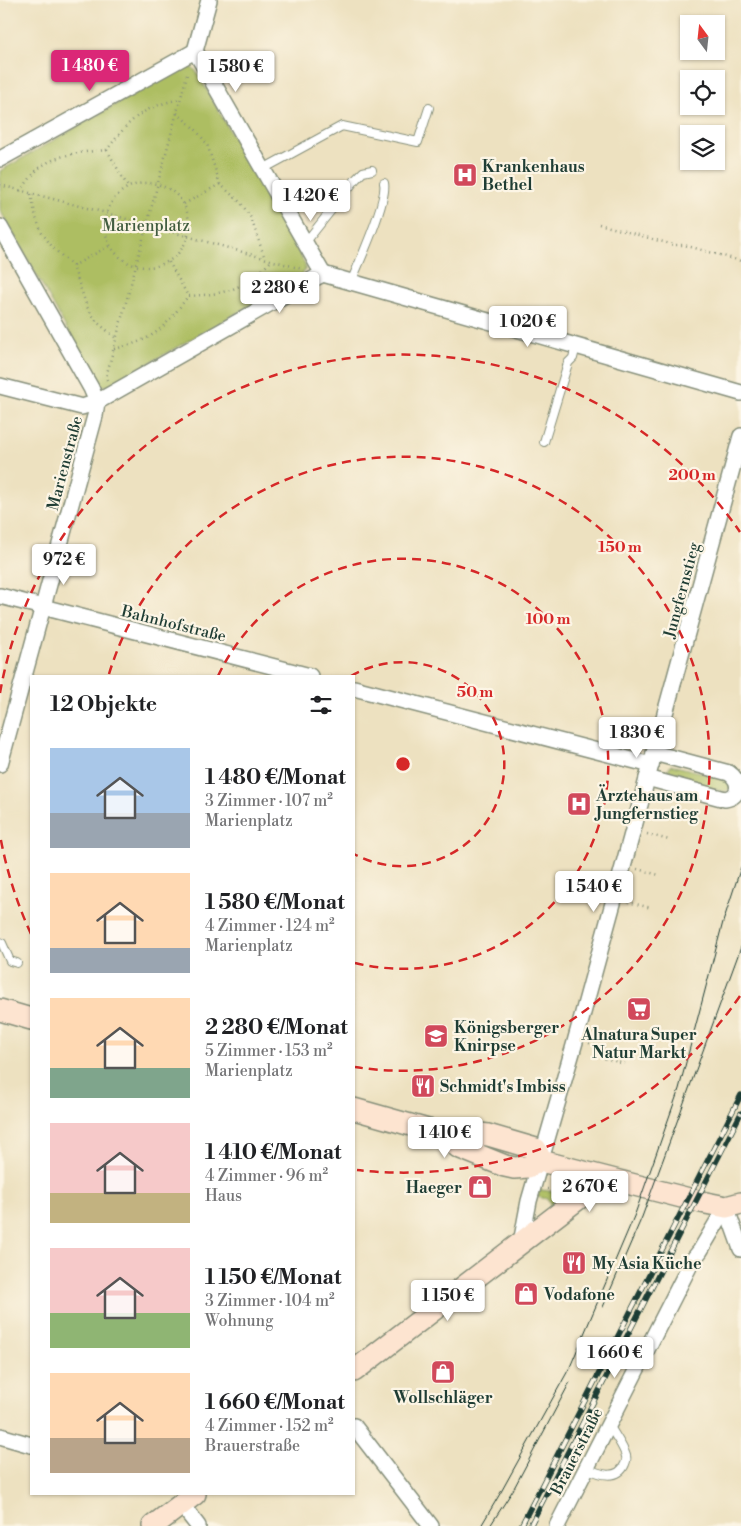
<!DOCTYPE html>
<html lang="de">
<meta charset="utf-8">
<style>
:root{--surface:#fff;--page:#f2f2f2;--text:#202124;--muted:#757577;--accent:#db2777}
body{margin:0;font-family:"Libre Bodoni",serif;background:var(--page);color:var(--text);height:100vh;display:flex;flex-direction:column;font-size:19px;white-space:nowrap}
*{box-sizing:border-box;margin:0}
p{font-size:16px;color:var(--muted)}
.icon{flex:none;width:28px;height:28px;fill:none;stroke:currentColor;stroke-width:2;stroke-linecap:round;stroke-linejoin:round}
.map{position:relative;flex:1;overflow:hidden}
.drawer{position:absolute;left:30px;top:675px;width:325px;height:820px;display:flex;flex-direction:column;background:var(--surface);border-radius:0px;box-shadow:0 1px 4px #0004}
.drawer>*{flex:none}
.needle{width:32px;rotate:345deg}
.tools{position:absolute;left:680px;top:15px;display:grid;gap:10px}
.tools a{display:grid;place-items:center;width:45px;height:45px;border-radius:0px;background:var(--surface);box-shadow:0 1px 4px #0004;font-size:25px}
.price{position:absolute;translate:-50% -42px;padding:0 11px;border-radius:5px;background:#fff;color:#222;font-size:16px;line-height:32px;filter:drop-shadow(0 1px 2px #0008)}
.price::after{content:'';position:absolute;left:50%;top:30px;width:15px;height:11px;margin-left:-8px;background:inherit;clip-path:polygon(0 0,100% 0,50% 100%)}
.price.on{background:var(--accent);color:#fff}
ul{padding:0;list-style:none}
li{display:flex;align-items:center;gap:15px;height:125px;padding:0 20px}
li span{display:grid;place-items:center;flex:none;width:140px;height:100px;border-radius:0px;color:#555}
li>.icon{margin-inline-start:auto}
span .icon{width:60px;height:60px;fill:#fffc;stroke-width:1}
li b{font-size:21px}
h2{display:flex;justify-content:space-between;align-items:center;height:60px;padding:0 20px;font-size:21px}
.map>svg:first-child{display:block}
.green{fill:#adbe62;stroke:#667e4b}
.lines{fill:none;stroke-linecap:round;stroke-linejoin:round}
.lane-casing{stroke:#868f7a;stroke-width:10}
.street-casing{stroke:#868f7a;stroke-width:18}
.secondary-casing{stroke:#868f7a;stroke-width:24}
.path{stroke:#868f7a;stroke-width:2.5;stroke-dasharray:1 4;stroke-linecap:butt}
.lane{stroke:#fff;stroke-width:8}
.street{stroke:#fff;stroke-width:15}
.secondary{stroke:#fde4d0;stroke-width:21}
.tram{stroke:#1f3d34;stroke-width:1}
.rail-casing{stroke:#1f3d34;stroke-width:5.5}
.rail{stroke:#fcf5e5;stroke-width:4;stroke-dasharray:11;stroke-linecap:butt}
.ring{fill:none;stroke:#d62828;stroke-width:2.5;stroke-dasharray:9 6}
.labels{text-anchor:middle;stroke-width:4.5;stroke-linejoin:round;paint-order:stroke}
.poi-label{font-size:16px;font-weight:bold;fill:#1f3d34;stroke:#fcf5e5;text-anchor:start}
.park-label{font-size:16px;fill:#425d40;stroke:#fcf5e5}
.street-label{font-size:16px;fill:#1f3d34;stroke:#fcf5e5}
.centre{fill:#d62828;stroke:#fcf5e5;stroke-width:2.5}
.ring-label{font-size:15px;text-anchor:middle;font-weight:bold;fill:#d62828;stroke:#fcf5e5;stroke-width:4.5;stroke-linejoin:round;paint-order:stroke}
</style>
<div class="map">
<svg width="741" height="1526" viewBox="0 0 741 1526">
<rect width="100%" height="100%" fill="#fcf5e5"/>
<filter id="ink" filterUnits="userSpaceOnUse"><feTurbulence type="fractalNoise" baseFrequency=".02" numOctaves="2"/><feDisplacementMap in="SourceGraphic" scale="10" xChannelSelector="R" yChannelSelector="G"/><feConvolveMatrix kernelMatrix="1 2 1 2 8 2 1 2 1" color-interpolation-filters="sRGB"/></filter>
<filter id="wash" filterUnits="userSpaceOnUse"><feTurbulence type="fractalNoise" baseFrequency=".0096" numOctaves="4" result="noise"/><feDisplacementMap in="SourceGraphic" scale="20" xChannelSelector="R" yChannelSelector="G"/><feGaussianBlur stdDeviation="1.12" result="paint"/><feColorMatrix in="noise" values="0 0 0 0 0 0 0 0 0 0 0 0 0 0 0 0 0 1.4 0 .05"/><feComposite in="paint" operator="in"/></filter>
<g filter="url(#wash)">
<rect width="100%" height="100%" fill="#ede1c0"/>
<g class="green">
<path d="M183,66H189L196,71L305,264V270L300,277L109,386H101L96,381L0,210V171Z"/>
<path d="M671,765L725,778L729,781L730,789L724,792L670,777L667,771Z"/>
<path d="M539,1190L566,1192L565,1195L551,1206L547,1199L538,1197Z"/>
</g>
</g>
<g filter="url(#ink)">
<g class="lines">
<defs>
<g id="lane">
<path d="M263,169L342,126L418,142L429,108"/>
<path d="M305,243L356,179L363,172L372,170"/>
<path d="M351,282C359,263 388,200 384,183"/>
<path d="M544,442L568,363L573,358L576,346"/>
<path d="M0,942L2,943L10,961L17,963"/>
<path d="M586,1468C599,1474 618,1481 625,1464C627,1460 627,1457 625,1453C621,1443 614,1434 609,1425"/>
</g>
<g id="street">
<path d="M195,51L323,274"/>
<path d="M195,51L209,0"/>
<path d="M0,159L195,51"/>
<path d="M0,227L91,388L97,402L313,279L323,274"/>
<path d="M323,274L741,393"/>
<path d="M0,386L82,407L97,402L95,416L0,764"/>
<path d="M0,596L310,676"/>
<path d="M354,688L651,765"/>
<path d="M647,778L725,799C741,797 741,781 729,773L654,753"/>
<path d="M726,1207L741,1249"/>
<path d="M521,1243L529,1201L575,1042L741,436"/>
<path d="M354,1426L431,1526"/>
<path d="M0,1436L31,1445"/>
<path d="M181,1504L198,1526"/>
<path d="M557,1526L692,1261L700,1251L726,1207"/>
</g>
<g id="secondary">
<path d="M0,1010L31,1019"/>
<path d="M354,1109L446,1135L464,1132L488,1135L536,1149L541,1161"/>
<path d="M446,1135L458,1147L505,1166L514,1168L528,1167L541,1161L701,1202L726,1207L741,1203"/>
<path d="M354,1371L604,1179"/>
<path d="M153,1526L195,1494"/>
</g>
</defs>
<use href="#lane" class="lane-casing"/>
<use href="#street" class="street-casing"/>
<use href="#secondary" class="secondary-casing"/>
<g class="path">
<path d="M177,113L196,130L207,144L220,184L241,203L251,218L265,259"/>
<path d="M107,150L128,187"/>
<circle cx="147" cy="225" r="42"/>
<path d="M0,185L106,213L302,269"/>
<path d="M20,191C26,184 32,175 38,169C57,153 84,152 107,150C130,119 142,107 181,99"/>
<path d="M31,194L36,218L42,233L53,248L73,266L87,307L97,322L117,339"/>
<path d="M184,204L220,184"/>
<path d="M599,224L674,245H684L741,261"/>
<path d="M169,262L188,296"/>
<path d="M73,266L109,246"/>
<path d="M114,349C154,340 164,329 188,296C227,294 243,290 271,261"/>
<path d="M107,380L106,377L188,71"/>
<path d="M647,834L669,840"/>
<path d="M637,869L659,875"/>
<path d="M628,902L651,908"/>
<path d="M589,1043L606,1048L603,1058L625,1064"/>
<path d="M547,1189L561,1190"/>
</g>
<use href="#lane" class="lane"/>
<use href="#street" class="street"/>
<use href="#secondary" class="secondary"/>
<g class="tram">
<path d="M603,1307L642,1217L741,947"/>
<path d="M481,1526L501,1492L570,1367L635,1214L679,1089L723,922L741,867"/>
<path d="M490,1526L513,1490L570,1382"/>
</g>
<defs>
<g id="rail">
<path d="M521,1526L741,1095"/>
<path d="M530,1526L741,1113"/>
</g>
</defs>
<use href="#rail" class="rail-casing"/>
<use href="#rail" class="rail"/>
</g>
</g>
<g class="ring">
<path d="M351 676A102 102 0 1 1 354 854"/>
<path d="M218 676A205 205 0 1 1 355 963"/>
<path d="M109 674A307 307 0 1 1 355 1067"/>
<path d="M740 996A409 409 0 0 1 357 1170M31 934A409 409 0 0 1 0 835M0 693A409 409 0 0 1 740 532"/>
</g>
<defs>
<symbol id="hospital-square" viewBox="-11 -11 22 22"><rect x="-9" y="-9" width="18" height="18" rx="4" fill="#d1495b" stroke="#fcf5e5"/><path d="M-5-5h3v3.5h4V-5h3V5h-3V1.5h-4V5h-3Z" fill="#fff"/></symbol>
<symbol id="supermarket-square" viewBox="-11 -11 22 22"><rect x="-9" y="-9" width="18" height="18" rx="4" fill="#d1495b" stroke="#fcf5e5"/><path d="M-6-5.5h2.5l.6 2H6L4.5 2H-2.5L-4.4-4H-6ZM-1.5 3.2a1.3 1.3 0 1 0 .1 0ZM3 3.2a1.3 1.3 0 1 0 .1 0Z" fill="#fff"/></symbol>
<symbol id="school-square" viewBox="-11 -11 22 22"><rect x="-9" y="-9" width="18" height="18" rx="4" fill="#d1495b" stroke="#fcf5e5"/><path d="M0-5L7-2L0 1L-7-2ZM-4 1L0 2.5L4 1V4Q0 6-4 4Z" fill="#fff"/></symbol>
<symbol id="restaurant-square" viewBox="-11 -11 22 22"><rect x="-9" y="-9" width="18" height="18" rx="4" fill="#d1495b" stroke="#fcf5e5"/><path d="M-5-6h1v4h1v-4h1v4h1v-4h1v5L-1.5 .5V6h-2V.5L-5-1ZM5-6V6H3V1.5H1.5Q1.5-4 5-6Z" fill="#fff"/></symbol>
<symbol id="shop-square" viewBox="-11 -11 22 22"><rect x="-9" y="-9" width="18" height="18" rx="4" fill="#d1495b" stroke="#fcf5e5"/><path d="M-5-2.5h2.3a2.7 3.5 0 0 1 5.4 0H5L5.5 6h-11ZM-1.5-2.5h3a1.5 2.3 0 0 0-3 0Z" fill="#fff"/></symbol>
</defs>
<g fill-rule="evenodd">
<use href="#hospital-square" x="451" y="161" width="28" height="28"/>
<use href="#hospital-square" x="565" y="790" width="28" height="28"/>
<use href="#supermarket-square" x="625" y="995" width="28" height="28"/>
<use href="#school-square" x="422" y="1022" width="28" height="28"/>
<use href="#restaurant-square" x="409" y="1072" width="28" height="28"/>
<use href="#shop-square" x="466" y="1173" width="28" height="28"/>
<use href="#restaurant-square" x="560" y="1249" width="28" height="28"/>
<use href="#shop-square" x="512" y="1280" width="28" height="28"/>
<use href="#shop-square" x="429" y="1358" width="28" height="28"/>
</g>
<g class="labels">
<g class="poi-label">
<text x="482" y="172">Krankenhaus<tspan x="482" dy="18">Bethel</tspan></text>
<text x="596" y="801">Ärztehaus am<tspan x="596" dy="18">Jungfernstieg</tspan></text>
<text x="454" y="1033">Königsberger<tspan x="454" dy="18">Knirpse</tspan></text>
<text x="639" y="1040" text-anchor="middle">Alnatura Super<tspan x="639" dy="18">Natur Markt</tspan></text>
<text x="440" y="1092">Schmidt's Imbiss</text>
<text x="462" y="1193" text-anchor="end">Haeger</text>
<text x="592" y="1269">My Asia Küche</text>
<text x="544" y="1300">Vodafone</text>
<text x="443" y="1403" text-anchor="middle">Wollschläger</text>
</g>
<g class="park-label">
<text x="146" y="231">Marienplatz</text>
</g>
<g class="street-label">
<text transform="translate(64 463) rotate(-75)" y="6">Marienstraße</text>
<text transform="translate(681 590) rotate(-75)" y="6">Jungfernstieg</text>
<text transform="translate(174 623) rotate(14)" y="6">Bahnhofstraße</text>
<text transform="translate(576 1451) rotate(-63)" y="6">Brauerstraße</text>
</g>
</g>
<circle cx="403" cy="764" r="8" class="centre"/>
<g class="ring-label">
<text x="692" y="480">200 m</text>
<text x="620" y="552">150 m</text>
<text x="548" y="624">100 m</text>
<text x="475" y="697">50 m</text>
</g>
</svg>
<div class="tools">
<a><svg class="needle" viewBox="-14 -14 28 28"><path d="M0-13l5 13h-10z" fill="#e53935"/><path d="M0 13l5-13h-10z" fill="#757577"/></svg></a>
<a><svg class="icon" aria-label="locate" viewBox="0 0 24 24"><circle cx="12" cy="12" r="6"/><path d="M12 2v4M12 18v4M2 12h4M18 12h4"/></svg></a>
<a><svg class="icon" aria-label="layers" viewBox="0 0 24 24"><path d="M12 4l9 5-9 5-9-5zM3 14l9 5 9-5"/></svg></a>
</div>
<b class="price on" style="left:90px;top:92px">1 480 €</b>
<b class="price" style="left:236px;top:93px">1 580 €</b>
<b class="price" style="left:311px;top:222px">1 420 €</b>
<b class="price" style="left:280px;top:314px">2 280 €</b>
<b class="price" style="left:528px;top:348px">1 020 €</b>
<b class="price" style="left:64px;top:586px">972 €</b>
<b class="price" style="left:637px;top:759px">1 830 €</b>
<b class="price" style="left:594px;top:913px">1 540 €</b>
<b class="price" style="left:445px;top:1159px">1 410 €</b>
<b class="price" style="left:590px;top:1213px">2 670 €</b>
<b class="price" style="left:448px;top:1322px">1 150 €</b>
<b class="price" style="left:615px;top:1379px">1 660 €</b>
<section class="drawer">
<h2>12 Objekte<svg class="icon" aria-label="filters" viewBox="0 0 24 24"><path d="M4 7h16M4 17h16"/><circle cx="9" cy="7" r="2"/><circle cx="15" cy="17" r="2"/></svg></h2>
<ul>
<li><span style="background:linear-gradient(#a9c7e8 65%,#9aa5b1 0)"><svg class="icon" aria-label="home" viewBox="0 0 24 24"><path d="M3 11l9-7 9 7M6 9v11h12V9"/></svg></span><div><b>1 480 €/Monat</b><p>3 Zimmer · 107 m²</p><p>Marienplatz</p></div></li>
<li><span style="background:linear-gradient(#ffd9b3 75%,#9aa5b1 0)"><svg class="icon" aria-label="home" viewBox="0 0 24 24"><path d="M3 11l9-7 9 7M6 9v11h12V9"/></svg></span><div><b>1 580 €/Monat</b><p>4 Zimmer · 124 m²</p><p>Marienplatz</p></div></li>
<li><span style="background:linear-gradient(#ffd9b3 70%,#7fa58c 0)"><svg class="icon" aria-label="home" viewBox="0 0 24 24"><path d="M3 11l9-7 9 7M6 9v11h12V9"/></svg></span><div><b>2 280 €/Monat</b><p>5 Zimmer · 153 m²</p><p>Marienplatz</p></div></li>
<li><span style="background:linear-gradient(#f6c9c9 70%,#c2b280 0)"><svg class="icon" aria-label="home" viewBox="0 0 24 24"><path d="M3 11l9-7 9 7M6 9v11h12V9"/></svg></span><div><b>1 410 €/Monat</b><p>4 Zimmer · 96 m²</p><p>Haus</p></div></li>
<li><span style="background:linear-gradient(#f6c9c9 65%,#8fb573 0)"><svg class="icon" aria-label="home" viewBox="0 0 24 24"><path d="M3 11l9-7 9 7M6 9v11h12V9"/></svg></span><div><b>1 150 €/Monat</b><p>3 Zimmer · 104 m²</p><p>Wohnung</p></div></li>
<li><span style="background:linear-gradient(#ffd9b3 65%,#b9a48a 0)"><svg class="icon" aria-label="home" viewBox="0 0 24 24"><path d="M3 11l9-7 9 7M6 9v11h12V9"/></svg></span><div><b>1 660 €/Monat</b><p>4 Zimmer · 152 m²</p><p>Brauerstraße</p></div></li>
</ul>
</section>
</div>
